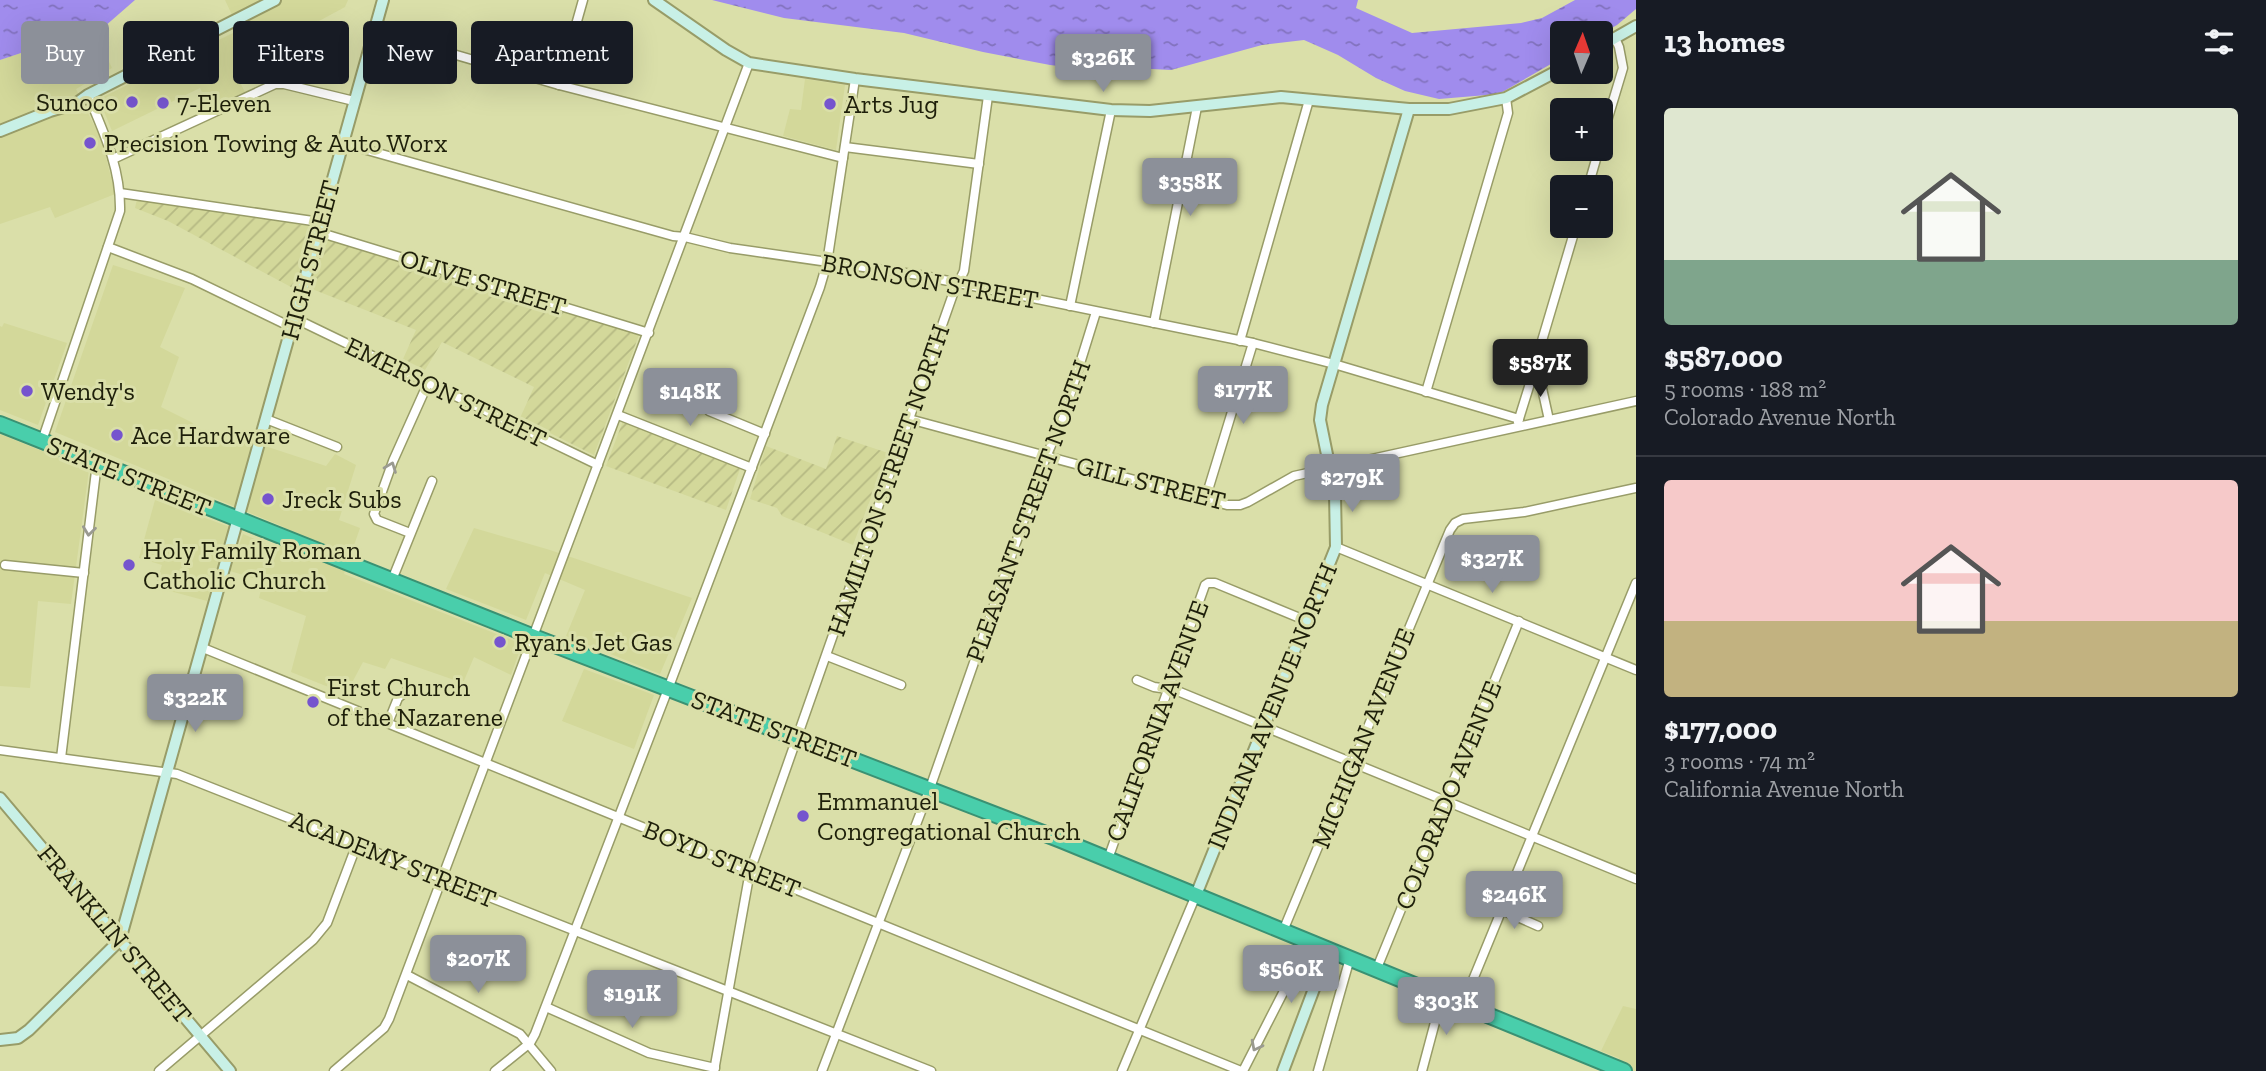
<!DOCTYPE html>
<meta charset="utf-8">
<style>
:root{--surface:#171b24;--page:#20242c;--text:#f1f3f6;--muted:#9ea1a6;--line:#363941;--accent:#8c9099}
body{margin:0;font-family:"Zilla Slab",serif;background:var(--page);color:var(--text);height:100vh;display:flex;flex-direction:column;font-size:26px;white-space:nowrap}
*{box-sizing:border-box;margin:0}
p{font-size:23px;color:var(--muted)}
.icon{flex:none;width:38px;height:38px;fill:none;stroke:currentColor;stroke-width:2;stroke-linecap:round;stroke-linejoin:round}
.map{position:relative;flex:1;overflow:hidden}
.side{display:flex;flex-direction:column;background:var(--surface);width:630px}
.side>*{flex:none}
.guide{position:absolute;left:21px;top:21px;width:665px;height:63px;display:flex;gap:14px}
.needle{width:46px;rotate:2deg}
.fabs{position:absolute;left:1550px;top:21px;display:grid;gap:14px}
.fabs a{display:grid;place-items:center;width:63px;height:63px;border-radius:7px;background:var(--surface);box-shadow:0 7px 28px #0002;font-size:35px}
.price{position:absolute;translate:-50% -60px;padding:0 16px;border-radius:7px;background:var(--accent);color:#fff;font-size:23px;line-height:46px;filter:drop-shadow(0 2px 4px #0008)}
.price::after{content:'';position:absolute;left:50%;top:42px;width:21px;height:16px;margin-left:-10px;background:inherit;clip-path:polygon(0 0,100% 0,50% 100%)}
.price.on{background:#222;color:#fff}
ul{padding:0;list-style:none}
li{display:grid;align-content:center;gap:14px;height:371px;padding:0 28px}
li+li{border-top:2px solid var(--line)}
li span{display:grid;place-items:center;height:217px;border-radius:7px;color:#555}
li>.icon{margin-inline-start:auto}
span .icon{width:126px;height:126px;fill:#fffc;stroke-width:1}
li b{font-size:30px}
h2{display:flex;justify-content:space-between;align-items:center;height:84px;padding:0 28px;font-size:30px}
.tag{padding:0 24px;border-radius:7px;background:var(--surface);box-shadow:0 7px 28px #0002;font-size:24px;line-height:63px}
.tag.on{background:var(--accent);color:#fff}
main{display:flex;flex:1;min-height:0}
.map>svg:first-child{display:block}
.built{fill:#d3d89a}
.industrial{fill:url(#industrial-furrows)}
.water{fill:url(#water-ripples)}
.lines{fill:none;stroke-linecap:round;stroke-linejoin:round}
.street-casing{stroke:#989c68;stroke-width:11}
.secondary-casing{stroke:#989c68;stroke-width:14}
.highway-casing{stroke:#3a9173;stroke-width:18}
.street{stroke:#fff;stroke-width:8}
.secondary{stroke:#c8f0e6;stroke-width:10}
.highway{stroke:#49ceab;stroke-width:14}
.oneway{stroke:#9a9a91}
.poi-dot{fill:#7554ce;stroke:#dadfa9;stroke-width:2.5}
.labels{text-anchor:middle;stroke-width:6;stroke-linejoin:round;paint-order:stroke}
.poi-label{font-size:26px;fill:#1e1f0a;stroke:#dadfa9;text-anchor:start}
.street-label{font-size:26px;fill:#1e1f0a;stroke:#dadfa9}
</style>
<main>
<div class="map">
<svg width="1636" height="1071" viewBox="0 0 1636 1071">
<defs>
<pattern id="industrial-furrows" width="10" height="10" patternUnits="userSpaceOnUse" patternTransform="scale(1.75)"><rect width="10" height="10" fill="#d3d89a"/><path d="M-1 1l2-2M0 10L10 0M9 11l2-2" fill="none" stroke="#b5b983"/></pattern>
<pattern id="water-ripples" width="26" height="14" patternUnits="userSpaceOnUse" patternTransform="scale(1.75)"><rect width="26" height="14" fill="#a08ced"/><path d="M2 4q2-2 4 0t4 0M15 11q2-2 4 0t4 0" fill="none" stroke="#8272be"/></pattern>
</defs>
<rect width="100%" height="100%" fill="#dadfa9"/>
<g class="built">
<path d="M225,0H348L345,7L293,35L235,73L245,92L209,107L200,88L112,131L99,99L239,30Z"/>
<path d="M93,28L112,68L76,89L102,141L115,194L55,218L50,207L0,224V60L36,48L73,29Z"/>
<path d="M805,79L845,85L836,150L783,136L790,109L801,110Z"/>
<path d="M113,265L185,288L160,347L179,357L161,407L191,422L211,438L268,447L326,466L335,454L356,465L339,520L360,528L344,574L522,644L511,675L474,657L463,683L391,658L385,669L363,662L346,694L291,672L306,616L259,598L263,581L230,571L243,534L276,548L284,527L55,432Z"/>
<path d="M4,323L67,343L38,425L0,410V326L2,327Z"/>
<path d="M0,434L89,470L71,604L38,601L30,688L0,686Z"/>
<path d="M155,500L230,527L207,601L155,587L162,565L139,558Z"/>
<path d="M474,528L550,550L692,598L660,674L566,636L585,590L545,573L526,620L446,589Z"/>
<path d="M584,669L654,695L634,749L562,721Z"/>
<path d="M1623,1006L1636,1009V1071H1613L1619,1058L1601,1051Z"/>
</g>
<g class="industrial">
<path d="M137,199L309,226L328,239L639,335L594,455L520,418L534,387L442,342L425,370L403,359L416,330L312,289L291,287L168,221L135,208Z"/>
<path d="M623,421L741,466L726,510L606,466Z"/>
<path d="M837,436L888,453L853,545L782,516L777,508L750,499L766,446L826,469Z"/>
</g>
<g class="water">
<path d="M0,0H135L104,27L73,29L36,48L0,60Z"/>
<path d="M712,0H1358L1356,8L1412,33L1521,23L1542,18L1575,0H1636V9L1617,25L1601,34L1563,33V57L1499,94L1439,99L1405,91L1376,78L1338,55L1304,40L1262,45L1171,70L1132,68L1092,70L1050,65L983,52L904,33L784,18Z"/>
</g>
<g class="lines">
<defs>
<g id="street">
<path d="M374,31L559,85L843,158"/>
<path d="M559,85L583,0"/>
<path d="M1601,141L1623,68L1619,47L1615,38"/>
<path d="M342,143L673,236L685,237L730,248L919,275L1253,343L1334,364L1519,419"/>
<path d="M845,147L979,164"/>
<path d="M113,159L275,84H284L354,101"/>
<path d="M1588,187L1599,149"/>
<path d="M120,193L320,222"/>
<path d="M318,232L649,333"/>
<path d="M108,247L192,279L291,327"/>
<path d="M1070,306L1111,110"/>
<path d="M294,318L598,465"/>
<path d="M1154,323L1197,107"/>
<path d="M1240,341L1309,100"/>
<path d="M1426,392L1508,113L1506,98"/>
<path d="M709,411L765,434"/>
<path d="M618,415L752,468"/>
<path d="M266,419L337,447"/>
<path d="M909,419L1227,505H1240L1248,502L1294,476L1636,401"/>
<path d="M1549,420L1536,361L1576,226"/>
<path d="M1518,422L1536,364"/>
<path d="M42,441L120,211C121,169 104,133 88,95"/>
<path d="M1205,500L1253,343"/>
<path d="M410,533L377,520L374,514L393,461L428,383"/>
<path d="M1336,547L1636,670"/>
<path d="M5,565L84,573"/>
<path d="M392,580L432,481"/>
<path d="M203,648L1241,1071"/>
<path d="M827,656L901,685"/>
<path d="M1137,680L1154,687L1175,690L1636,879"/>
<path d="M388,723L398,698L408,690"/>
<path d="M0,750L177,774L931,1071"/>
<path d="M61,758L97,463"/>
<path d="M1108,859L1205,585L1208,583H1215L1307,621"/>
<path d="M1502,910L1538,926"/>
<path d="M1283,931L1450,530L1455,523L1463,519L1524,512L1636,488"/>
<path d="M1377,968L1519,621"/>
<path d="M407,975L520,1034L551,1071"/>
<path d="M1463,1004L1636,583"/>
<path d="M546,1007L649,1053L715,1068"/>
<path d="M159,1071L313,940L327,923L357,844"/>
<path d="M334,1071L384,1028L389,1019L749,63"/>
<path d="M495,1071L530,1043L535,1034L668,689L820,287L827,263L855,79"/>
<path d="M714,1071L750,871L953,294L964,271L988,96"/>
<path d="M822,1071L930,788L1046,457L1063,418L1096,312"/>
<path d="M1122,1071L1196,895"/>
<path d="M1243,1071L1309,942"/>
<path d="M1318,1071L1350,958"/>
<path d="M1422,1071L1442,996"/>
</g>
<g id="secondary">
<path d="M654,0L726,50L749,63L855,79L1111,110L1150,111L1281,97L1409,109H1449L1506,98L1563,68"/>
<path d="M1601,46L1636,26"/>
<path d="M0,131L50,111L77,103L88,95L275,0"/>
<path d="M0,798L230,1071"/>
<path d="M1196,895L1336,547L1335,494L1320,420L1322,405L1409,109"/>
<path d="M0,1040L18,1038L29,1030L120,940L383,0"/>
<path d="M1283,1071L1329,949"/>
</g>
<path id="highway" d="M0,424L534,637L1061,840L1624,1071"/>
</defs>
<use href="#street" class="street-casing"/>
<use href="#secondary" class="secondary-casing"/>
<use href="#highway" class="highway-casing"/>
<use href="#street" class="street"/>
<use href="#secondary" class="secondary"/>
<use href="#highway" class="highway"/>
</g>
<defs><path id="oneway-chevron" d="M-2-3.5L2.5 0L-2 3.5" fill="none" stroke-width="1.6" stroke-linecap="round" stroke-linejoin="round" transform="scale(1.75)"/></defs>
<g class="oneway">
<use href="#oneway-chevron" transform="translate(391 467) rotate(-69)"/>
<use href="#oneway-chevron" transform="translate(89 531) rotate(97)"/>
<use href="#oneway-chevron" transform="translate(1256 1046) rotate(117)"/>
</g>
<g class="poi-dot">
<circle cx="132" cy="102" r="7"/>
<circle cx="163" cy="103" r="7"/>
<circle cx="830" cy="104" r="7"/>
<circle cx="90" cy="143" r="7"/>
<circle cx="27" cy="391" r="7"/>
<circle cx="117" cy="435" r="7"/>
<circle cx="268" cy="499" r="7"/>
<circle cx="129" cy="565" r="7"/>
<circle cx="500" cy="642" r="7"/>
<circle cx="313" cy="702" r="7"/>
<circle cx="803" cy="816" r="7"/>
</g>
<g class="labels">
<g class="poi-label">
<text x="118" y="111" text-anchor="end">Sunoco</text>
<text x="177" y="112">7-Eleven</text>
<text x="844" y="113">Arts Jug</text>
<text x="104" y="152">Precision Towing &amp; Auto Worx</text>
<text x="41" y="400">Wendy's</text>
<text x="131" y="444">Ace Hardware</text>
<text x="282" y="508">Jreck Subs</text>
<text x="143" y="559">Holy Family Roman<tspan x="143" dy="30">Catholic Church</tspan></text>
<text x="514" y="651">Ryan's Jet Gas</text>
<text x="327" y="696">First Church<tspan x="327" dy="30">of the Nazarene</tspan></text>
<text x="817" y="810">Emmanuel<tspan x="817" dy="30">Congregational Church</tspan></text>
</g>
<g class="street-label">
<text transform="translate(310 260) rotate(-75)" y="9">HIGH STREET</text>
<text transform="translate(930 281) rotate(10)" y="9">BRONSON STREET</text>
<text transform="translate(483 282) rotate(17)" y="9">OLIVE STREET</text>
<text transform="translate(446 392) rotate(26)" y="9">EMERSON STREET</text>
<text transform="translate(129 476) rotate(22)" y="9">STATE STREET</text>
<text transform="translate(888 480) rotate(-71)" y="9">HAMILTON STREET NORTH</text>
<text transform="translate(1151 483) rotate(14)" y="9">GILL STREET</text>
<text transform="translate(1028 511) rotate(-70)" y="9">PLEASANT STREET NORTH</text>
<text transform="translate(1272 706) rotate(-68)" y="9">INDIANA AVENUE NORTH</text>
<text transform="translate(1157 721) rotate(-70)" y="9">CALIFORNIA AVENUE</text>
<text transform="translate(774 729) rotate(21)" y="9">STATE STREET</text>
<text transform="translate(1363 738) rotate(-68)" y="9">MICHIGAN AVENUE</text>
<text transform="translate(1448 795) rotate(-68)" y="9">COLORADO AVENUE</text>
<text transform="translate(393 859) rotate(22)" y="9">ACADEMY STREET</text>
<text transform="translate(722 859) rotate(22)" y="9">BOYD STREET</text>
<text transform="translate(115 934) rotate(50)" y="9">FRANKLIN STREET</text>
</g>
</g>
</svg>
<div class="fabs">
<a><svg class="needle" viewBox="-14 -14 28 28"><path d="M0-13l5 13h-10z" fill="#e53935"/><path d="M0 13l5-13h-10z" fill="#9ea1a6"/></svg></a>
<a>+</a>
<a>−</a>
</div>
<b class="price" style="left:1103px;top:94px">$326K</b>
<b class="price" style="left:1190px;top:218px">$358K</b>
<b class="price on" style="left:1540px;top:399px">$587K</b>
<b class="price" style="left:1243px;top:426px">$177K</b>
<b class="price" style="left:690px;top:428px">$148K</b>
<b class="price" style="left:1352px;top:514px">$279K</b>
<b class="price" style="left:1492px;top:595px">$327K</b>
<b class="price" style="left:195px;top:734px">$322K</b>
<b class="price" style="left:1514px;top:931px">$246K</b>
<b class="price" style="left:478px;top:995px">$207K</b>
<b class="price" style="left:1291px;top:1005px">$560K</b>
<b class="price" style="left:632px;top:1030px">$191K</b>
<b class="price" style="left:1446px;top:1037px">$303K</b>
<div class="guide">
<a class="tag on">Buy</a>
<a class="tag">Rent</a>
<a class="tag">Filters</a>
<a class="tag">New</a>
<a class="tag">Apartment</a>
</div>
</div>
<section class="side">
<h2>13 homes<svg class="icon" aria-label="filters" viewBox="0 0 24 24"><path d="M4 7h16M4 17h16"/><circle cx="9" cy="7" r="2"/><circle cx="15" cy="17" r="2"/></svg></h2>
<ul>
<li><span style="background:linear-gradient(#dfe7d0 70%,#7fa58c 0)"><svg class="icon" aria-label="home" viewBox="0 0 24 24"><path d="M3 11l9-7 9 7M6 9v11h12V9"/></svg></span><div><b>$587,000</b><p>5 rooms · 188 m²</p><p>Colorado Avenue North</p></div></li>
<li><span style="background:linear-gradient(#f6c9c9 65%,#c2b280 0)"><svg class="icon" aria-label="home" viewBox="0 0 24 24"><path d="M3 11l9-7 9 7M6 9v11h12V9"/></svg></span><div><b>$177,000</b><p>3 rooms · 74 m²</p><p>California Avenue North</p></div></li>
</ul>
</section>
</main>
